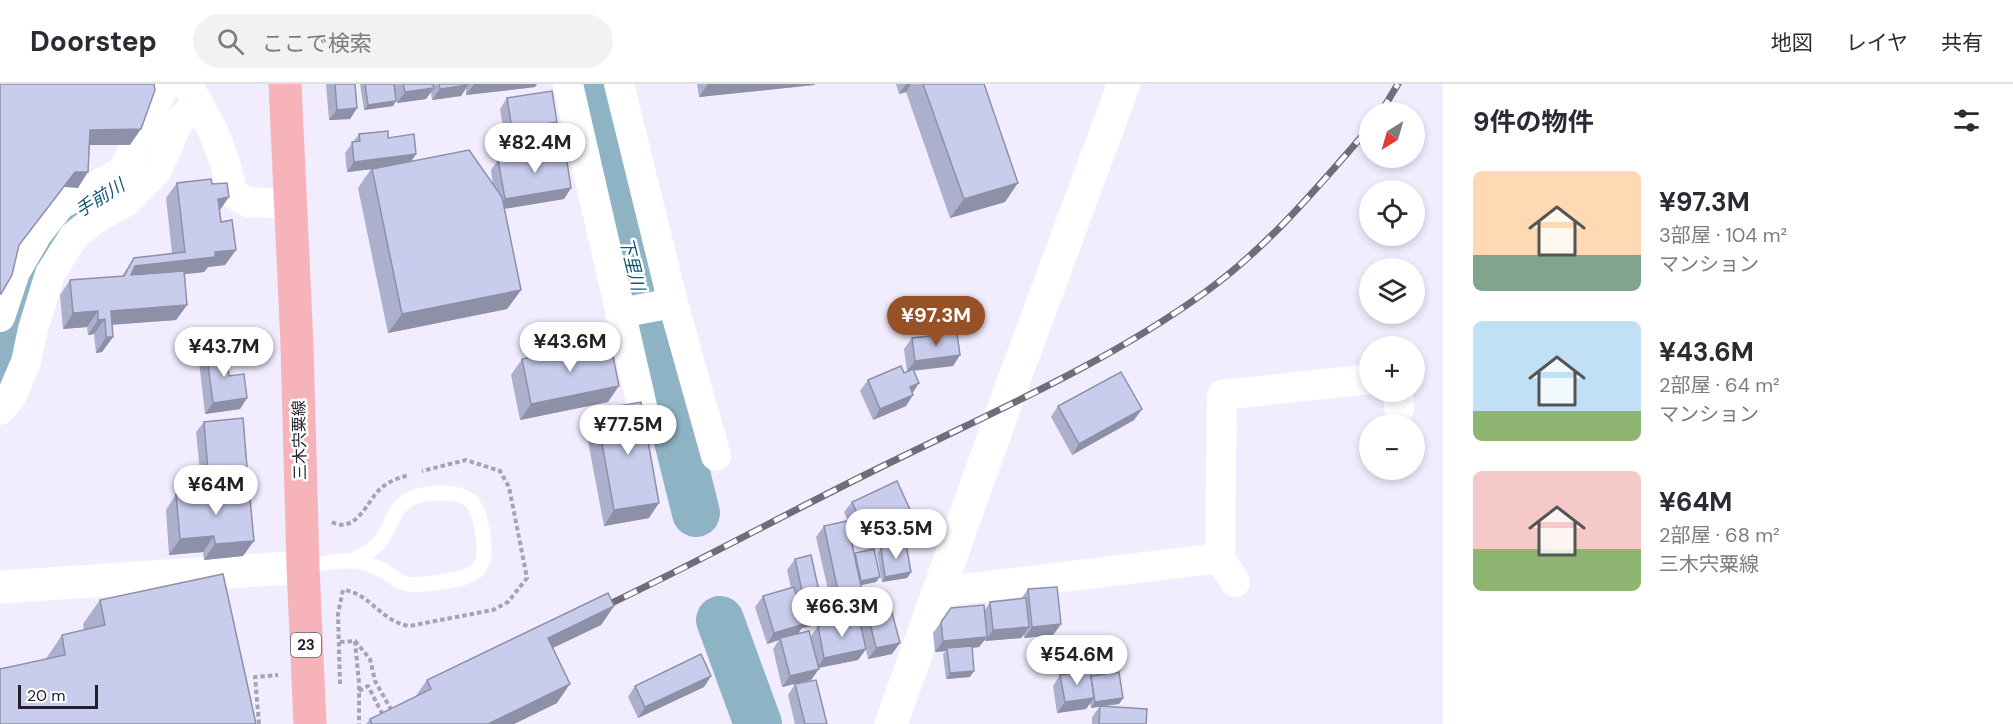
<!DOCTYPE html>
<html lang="ja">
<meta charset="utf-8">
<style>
:root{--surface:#fff;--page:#f2f2f3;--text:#2b2b33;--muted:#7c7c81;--line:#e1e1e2;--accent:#965127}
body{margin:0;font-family:"DM Sans","Noto Sans JP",sans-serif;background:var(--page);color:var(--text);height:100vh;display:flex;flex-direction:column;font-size:22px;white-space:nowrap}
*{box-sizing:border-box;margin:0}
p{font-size:20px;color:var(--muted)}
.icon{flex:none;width:33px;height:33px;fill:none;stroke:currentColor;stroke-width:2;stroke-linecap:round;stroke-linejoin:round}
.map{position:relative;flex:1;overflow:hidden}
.panel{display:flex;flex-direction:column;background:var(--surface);width:570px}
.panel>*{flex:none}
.needle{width:39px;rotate:217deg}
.buttons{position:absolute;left:1359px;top:18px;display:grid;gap:12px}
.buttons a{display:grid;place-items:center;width:66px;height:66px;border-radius:50%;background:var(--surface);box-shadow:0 3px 9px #0003;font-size:30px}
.scale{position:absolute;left:18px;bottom:15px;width:80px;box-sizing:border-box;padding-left:6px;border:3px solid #24202b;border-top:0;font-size:16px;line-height:21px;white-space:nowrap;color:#24202b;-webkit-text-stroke:4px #fff;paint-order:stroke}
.price{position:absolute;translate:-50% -51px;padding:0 14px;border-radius:21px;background:#fff;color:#222;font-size:20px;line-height:39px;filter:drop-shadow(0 2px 3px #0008)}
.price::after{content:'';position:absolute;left:50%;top:36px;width:18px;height:14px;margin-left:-9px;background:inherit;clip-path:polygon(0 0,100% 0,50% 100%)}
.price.current{background:var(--accent);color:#fff}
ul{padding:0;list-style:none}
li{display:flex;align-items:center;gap:18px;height:150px;padding:0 30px}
li span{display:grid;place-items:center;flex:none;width:168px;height:120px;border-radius:9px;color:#555}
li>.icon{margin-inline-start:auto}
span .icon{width:72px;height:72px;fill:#fffc;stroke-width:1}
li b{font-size:26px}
h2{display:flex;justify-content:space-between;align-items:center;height:72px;padding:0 30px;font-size:26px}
header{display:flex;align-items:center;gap:36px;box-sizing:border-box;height:84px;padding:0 30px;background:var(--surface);border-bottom:2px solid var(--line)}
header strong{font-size:28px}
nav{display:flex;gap:33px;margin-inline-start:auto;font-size:21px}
.search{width:420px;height:54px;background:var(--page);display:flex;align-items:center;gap:15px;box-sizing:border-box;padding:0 21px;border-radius:33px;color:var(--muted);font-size:22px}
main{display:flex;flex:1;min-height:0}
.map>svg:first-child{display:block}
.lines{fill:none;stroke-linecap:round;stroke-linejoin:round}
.river{stroke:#8db3c5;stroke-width:48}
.path{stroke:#a8a2b3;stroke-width:4;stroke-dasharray:4.5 3;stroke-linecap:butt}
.service{stroke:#fff;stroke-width:15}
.minor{stroke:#fff;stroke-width:30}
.tertiary{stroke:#fff;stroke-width:33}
.primary{stroke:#f7b3ba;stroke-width:33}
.rail-casing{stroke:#716c7a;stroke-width:7}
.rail{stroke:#fff;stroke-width:4.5;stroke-dasharray:14;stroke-linecap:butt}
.wall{fill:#adb0cc}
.shaded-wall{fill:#8d90a6}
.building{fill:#c9cded;stroke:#8d90a6;stroke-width:1.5}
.labels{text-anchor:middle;stroke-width:5;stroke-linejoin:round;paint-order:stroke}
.shield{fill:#fff;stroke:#66636b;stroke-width:1.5}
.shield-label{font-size:15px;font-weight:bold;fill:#24202b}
.street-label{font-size:16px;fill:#24202b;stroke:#fff}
.water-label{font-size:18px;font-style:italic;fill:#135b74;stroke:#fff}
</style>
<header>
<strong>Doorstep</strong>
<div class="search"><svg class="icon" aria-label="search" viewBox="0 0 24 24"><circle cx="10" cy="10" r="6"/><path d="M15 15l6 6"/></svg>ここで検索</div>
<nav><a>地図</a><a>レイヤ</a><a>共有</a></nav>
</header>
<main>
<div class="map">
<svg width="1443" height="640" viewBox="0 0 1443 640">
<rect width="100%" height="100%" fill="#f2ecff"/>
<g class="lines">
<g class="river">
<path d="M587,0L616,107L696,429"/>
<path d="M0,296L6,287C17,238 30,173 65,136C71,130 80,125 88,120"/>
<path d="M720,536L758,640"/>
</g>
<g class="path">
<path d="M332,438C355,450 366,420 379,406C387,398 398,394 409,391"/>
<path d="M355,557L370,575L375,597L393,629"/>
<path d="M340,558L355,557L359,599V640"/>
<path d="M340,600L338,530L343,506C369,508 380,537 409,542L493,526L508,518L527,494L509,403L500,387L466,376L422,387"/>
<path d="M359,607L368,602L384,633"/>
<path d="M259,640L255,593L278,591"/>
</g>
<path class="service" d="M303,483C318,481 337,475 353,477C362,478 375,482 384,487C392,492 397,498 407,500C416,502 429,499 439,498C472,494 489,490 483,451C481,440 480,431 474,421C464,405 425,407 410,415C392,425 391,445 379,459C372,467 361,472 352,477"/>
<g class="minor">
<path d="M187,0L212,45L224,76L233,109L247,118L291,120"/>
<path d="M568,0L642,322"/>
<path d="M619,0L673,219L716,372"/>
<path d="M620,229L673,219"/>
<path d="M0,233L15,188L37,150L61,120L122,88L165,0"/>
<path d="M1398,308L1399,324"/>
<path d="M0,326L11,313L26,278L33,245L50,190L74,152L98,133L127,117L157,86L178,39L198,18"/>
<path d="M1235,498L1220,474L1222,311L1370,295"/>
<path d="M938,508L1220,474"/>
</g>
<g class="tertiary">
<path d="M0,503L303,483"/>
<path d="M891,640L1015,293L1124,0"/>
</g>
<path class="primary" d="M285,0L297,261L303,483L310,640"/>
<defs>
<g id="rail">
<path d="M1381,28L1398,0"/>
<path d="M599,525C693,481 785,430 879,384C988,330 1104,281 1204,209C1268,163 1318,103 1370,43"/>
</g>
</defs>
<use href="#rail" class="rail-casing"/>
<use href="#rail" class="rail"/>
</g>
<g class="wall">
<path d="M326,0H355L357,24L350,35L329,36Z"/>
<path d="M360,0H537L535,3L466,11V4L461,12L432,16L431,8L426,15L397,19L394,1L393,22L364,26Z"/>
<path d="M697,0H815L814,1L699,13Z"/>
<path d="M896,0H984L1005,118L950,134L906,8L899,10Z"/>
<path d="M507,14L549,49L505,56L500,25Z"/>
<path d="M359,50L388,54L416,70L411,77L493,101L491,86L498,76L571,104L564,115L504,125L521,206L507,225L388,249L358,104L371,85L347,88L345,69Z"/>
<path d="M177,99L212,100L219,127L221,138L236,166L225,181L208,183L204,188L185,190L187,221L176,236L112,241L113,253L102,268L96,269L94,250L88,251L87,243L63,245L60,211L70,196L122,192L134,174L172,169L166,114Z"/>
<path d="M912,254L960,271L953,282L914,287L913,309V311L906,322L873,336L860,307L868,296L904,289L909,287H907L904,265Z"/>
<path d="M206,266L247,314L240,325L205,330L199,277Z"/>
<path d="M522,275L608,318L520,336L511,291Z"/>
<path d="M1058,322L1142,325L1134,336L1072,371L1051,333Z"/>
<path d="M596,326L649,434L604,442L585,341Z"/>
<path d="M204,338L240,394L201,398L196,348Z"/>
<path d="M176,410L243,472L204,476L203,468L169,471L166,426Z"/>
<path d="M852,418L905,440L859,461L844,428Z"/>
<path d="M824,442L854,470L855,469L876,498L861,501L857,527L834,532L816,453Z"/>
<path d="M881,464L911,488L907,494L882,498L877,470Z"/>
<path d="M795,475L817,541L802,544L798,550L811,552L818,542L861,541L868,531L892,570L868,575L864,556L866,565L858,576L819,584L811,596L782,603L773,565L779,556L767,560L755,523L763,512L791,504L787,486Z"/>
<path d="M1028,505L1061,540L1053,551L1024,554V551L1021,554L985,557V555L979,563L972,564L970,593L946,595L943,570L946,567L935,568L933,549L951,524L985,526L990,518L1021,515Z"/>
<path d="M100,516L256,640L45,576L62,551L84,546L83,540Z"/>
<path d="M614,522L601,541L552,564L557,619L514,640H366L370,635L415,613L427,596Z"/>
<path d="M1060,591L1090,593L1123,614L1119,620L1101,622L1146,640H1092V633L1100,622L1091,624L1090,619L1086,625L1057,629L1053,602Z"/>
<path d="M711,592L704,603L638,634L628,613L635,602Z"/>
<path d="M795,600L827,640H795L788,611Z"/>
</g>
<g class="shaded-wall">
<path d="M474,0H537L535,3L466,11Z"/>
<path d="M708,0H815L814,1L699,13Z"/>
<path d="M906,0H911L906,8L899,10Z"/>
<path d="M468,1L461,12L432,16L440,5Z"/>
<path d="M434,4L426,15L397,19L405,8Z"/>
<path d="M396,17L393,22L364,26L368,21Z"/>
<path d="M357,24L350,35L329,36L337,26Z"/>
<path d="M557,38L549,49L505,56L512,45Z"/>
<path d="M141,45L130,61H79L90,46Z"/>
<path d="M416,70L409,81L347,88L354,78Z"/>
<path d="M75,88H88L78,104L64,103L8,177Z"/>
<path d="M1018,99L1005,118L950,134L964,115Z"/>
<path d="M571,104L564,115L497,126L505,115Z"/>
<path d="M229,113L218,129V115Z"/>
<path d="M236,166L225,181L208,183L204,188L124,197L135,182L215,168Z"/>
<path d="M521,206L507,225L388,249L402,230Z"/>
<path d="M187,221L176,236L105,241V235L94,250L88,251L98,236L111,227Z"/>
<path d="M98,227L87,243L63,245L73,229Z"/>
<path d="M106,253H113L102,268L96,269Z"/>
<path d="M960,271L953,282L907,287L915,277Z"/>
<path d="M919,299L912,310L910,303Z"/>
<path d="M619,302L608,318L520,336L531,320Z"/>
<path d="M913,311L906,322L873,336L880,325Z"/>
<path d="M247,314L240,325L205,330L213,319Z"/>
<path d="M1142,325L1134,336L1072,371L1079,360Z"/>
<path d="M247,383L240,394L201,398L208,387Z"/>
<path d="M659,419L649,434L604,442L614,426Z"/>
<path d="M912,430L905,440L859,461L867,451Z"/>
<path d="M214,452L203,468L169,471L180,455Z"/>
<path d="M254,457L243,472L204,476L215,460Z"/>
<path d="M911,488L907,494L882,498L885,493Z"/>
<path d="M880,493L876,498L857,502L861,497Z"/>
<path d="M864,516L857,527L834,532L841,521Z"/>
<path d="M614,522L601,541L534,573L548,554Z"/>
<path d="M824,530L817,541L802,544L797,551L780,554L779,556L767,560L774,549L803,541L808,534Z"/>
<path d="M1061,540L1053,551L1024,554L1032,543Z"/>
<path d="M1029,543L1021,554L985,557L993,546Z"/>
<path d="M987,553L979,563L947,566V564L946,567L935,568L943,557Z"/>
<path d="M900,559L892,570L868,575L876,564Z"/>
<path d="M866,565L858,576L817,584L824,574Z"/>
<path d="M819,585L811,596L782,603L790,592Z"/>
<path d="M974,587L970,593L946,595L950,589Z"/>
<path d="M711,592L704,603L638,634L645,623Z"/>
<path d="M570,600L557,619L514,640H488Z"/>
<path d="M1094,614L1086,625L1057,629L1065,618Z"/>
<path d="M1123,614L1119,620L1091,624L1095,618Z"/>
</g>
<g class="building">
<path d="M0,0H154L155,6L141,45L90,46L88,88H75L19,161L12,191L1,210H0Z"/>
<path d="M335,0H355L357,24L337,26Z"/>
<path d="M365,0H394L396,17L368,21Z"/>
<path d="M403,0H433L434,4L405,8Z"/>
<path d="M439,0H468V1L440,5Z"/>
<path d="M923,0H984L1018,99L964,115Z"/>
<path d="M552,7L557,38L512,45L507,14Z"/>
<path d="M388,47V54L414,50L416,70L354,78L352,58L360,57L359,50Z"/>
<path d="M565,65L571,104L505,115L498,76Z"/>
<path d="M469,66L502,113L521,206L402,230L372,85Z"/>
<path d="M211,95L212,100L227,99L229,113L218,115L221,138L232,136L236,166L215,168V173L135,182L131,191L184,187L187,221L111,227L113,253H106L105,235L98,236V227L73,229L70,196L124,192L134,174L185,168L177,99Z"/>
<path d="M957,249L960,271L915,277L912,254Z"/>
<path d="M610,258L619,302L531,320L522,275Z"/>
<path d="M225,263L229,292L244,290L247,314L213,319L206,266Z"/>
<path d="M901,282L904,289L913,285L919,299L910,303L913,311L880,325L868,296Z"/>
<path d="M1121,288L1142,325L1079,360L1058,322Z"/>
<path d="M641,318L659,419L614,426L596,326Z"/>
<path d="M243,334L247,383L208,387L204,338Z"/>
<path d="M897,397L912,430L867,451L852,418Z"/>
<path d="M249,404L254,457L215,460L214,452L180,455L176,410Z"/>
<path d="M847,437L864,516L841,521L824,442Z"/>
<path d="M906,460L911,488L885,493L881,464Z"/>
<path d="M874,465L880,493L861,497L855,469Z"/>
<path d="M811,471L824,530L808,534L795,475Z"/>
<path d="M223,490L256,640H0V585L65,571L62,551L105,541L100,516Z"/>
<path d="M794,503L804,540L774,549L763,512Z"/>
<path d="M1057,503L1061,540L1032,543L1028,505Z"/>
<path d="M608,509L614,522L548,554L570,600L488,640H372L370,635L431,605L427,596Z"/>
<path d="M1026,514L1029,543L993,546L990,518Z"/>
<path d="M984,521L987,553L943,557L941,538L951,524Z"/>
<path d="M891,525L900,559L876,564L868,531Z"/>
<path d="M859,534L866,565L824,574L818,542Z"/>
<path d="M809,547L819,585L790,592L780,554Z"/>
<path d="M972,562L974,587L950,589L947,564Z"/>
<path d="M701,570L711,592L645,623L635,602Z"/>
<path d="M1090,587L1094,614L1065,618L1060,591Z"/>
<path d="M1119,588L1123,614L1095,618L1091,592Z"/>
<path d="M816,596L827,640H805L795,600Z"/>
<path d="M1100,622L1147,625L1146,640H1099Z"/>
</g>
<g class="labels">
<rect class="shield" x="291" y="549" width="30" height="24" rx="4.5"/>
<g class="shield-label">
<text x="306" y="566">23</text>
</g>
<g class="street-label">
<text transform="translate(299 356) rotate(-91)" y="6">三木宍粟線</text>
</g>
<g class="water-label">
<text transform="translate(100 114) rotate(-32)" y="6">手前川</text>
<text transform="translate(632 180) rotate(76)" y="6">下里川</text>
</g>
</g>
</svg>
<div class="buttons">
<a><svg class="needle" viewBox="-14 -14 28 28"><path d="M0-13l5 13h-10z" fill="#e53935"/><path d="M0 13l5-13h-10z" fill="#7c7c81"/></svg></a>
<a><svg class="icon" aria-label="locate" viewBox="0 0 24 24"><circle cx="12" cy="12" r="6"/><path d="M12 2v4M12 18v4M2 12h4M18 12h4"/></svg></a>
<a><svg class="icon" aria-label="layers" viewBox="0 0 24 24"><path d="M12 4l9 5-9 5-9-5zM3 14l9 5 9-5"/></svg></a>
<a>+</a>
<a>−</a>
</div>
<div class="scale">20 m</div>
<b class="price" style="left:535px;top:90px">¥82.4M</b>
<b class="price current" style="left:936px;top:263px">¥97.3M</b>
<b class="price" style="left:570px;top:289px">¥43.6M</b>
<b class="price" style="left:224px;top:294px">¥43.7M</b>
<b class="price" style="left:628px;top:372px">¥77.5M</b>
<b class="price" style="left:216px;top:432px">¥64M</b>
<b class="price" style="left:896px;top:476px">¥53.5M</b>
<b class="price" style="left:842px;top:554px">¥66.3M</b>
<b class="price" style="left:1077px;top:602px">¥54.6M</b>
</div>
<section class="panel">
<h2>9件の物件<svg class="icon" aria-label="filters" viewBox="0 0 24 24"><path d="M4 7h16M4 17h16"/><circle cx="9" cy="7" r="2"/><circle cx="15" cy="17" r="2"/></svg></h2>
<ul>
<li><span style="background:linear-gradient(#ffd9b3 70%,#7fa58c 0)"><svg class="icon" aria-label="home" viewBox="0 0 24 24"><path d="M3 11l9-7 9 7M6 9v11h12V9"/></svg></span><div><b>¥97.3M</b><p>3部屋 · 104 m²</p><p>マンション</p></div></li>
<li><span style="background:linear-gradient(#bfe0f5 75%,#8fb573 0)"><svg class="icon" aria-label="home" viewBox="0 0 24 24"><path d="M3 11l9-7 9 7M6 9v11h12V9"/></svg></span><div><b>¥43.6M</b><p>2部屋 · 64 m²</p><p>マンション</p></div></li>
<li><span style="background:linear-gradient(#f6c9c9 65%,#8fb573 0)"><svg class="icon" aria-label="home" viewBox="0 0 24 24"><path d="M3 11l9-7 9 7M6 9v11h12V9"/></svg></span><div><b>¥64M</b><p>2部屋 · 68 m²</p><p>三木宍粟線</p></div></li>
</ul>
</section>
</main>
